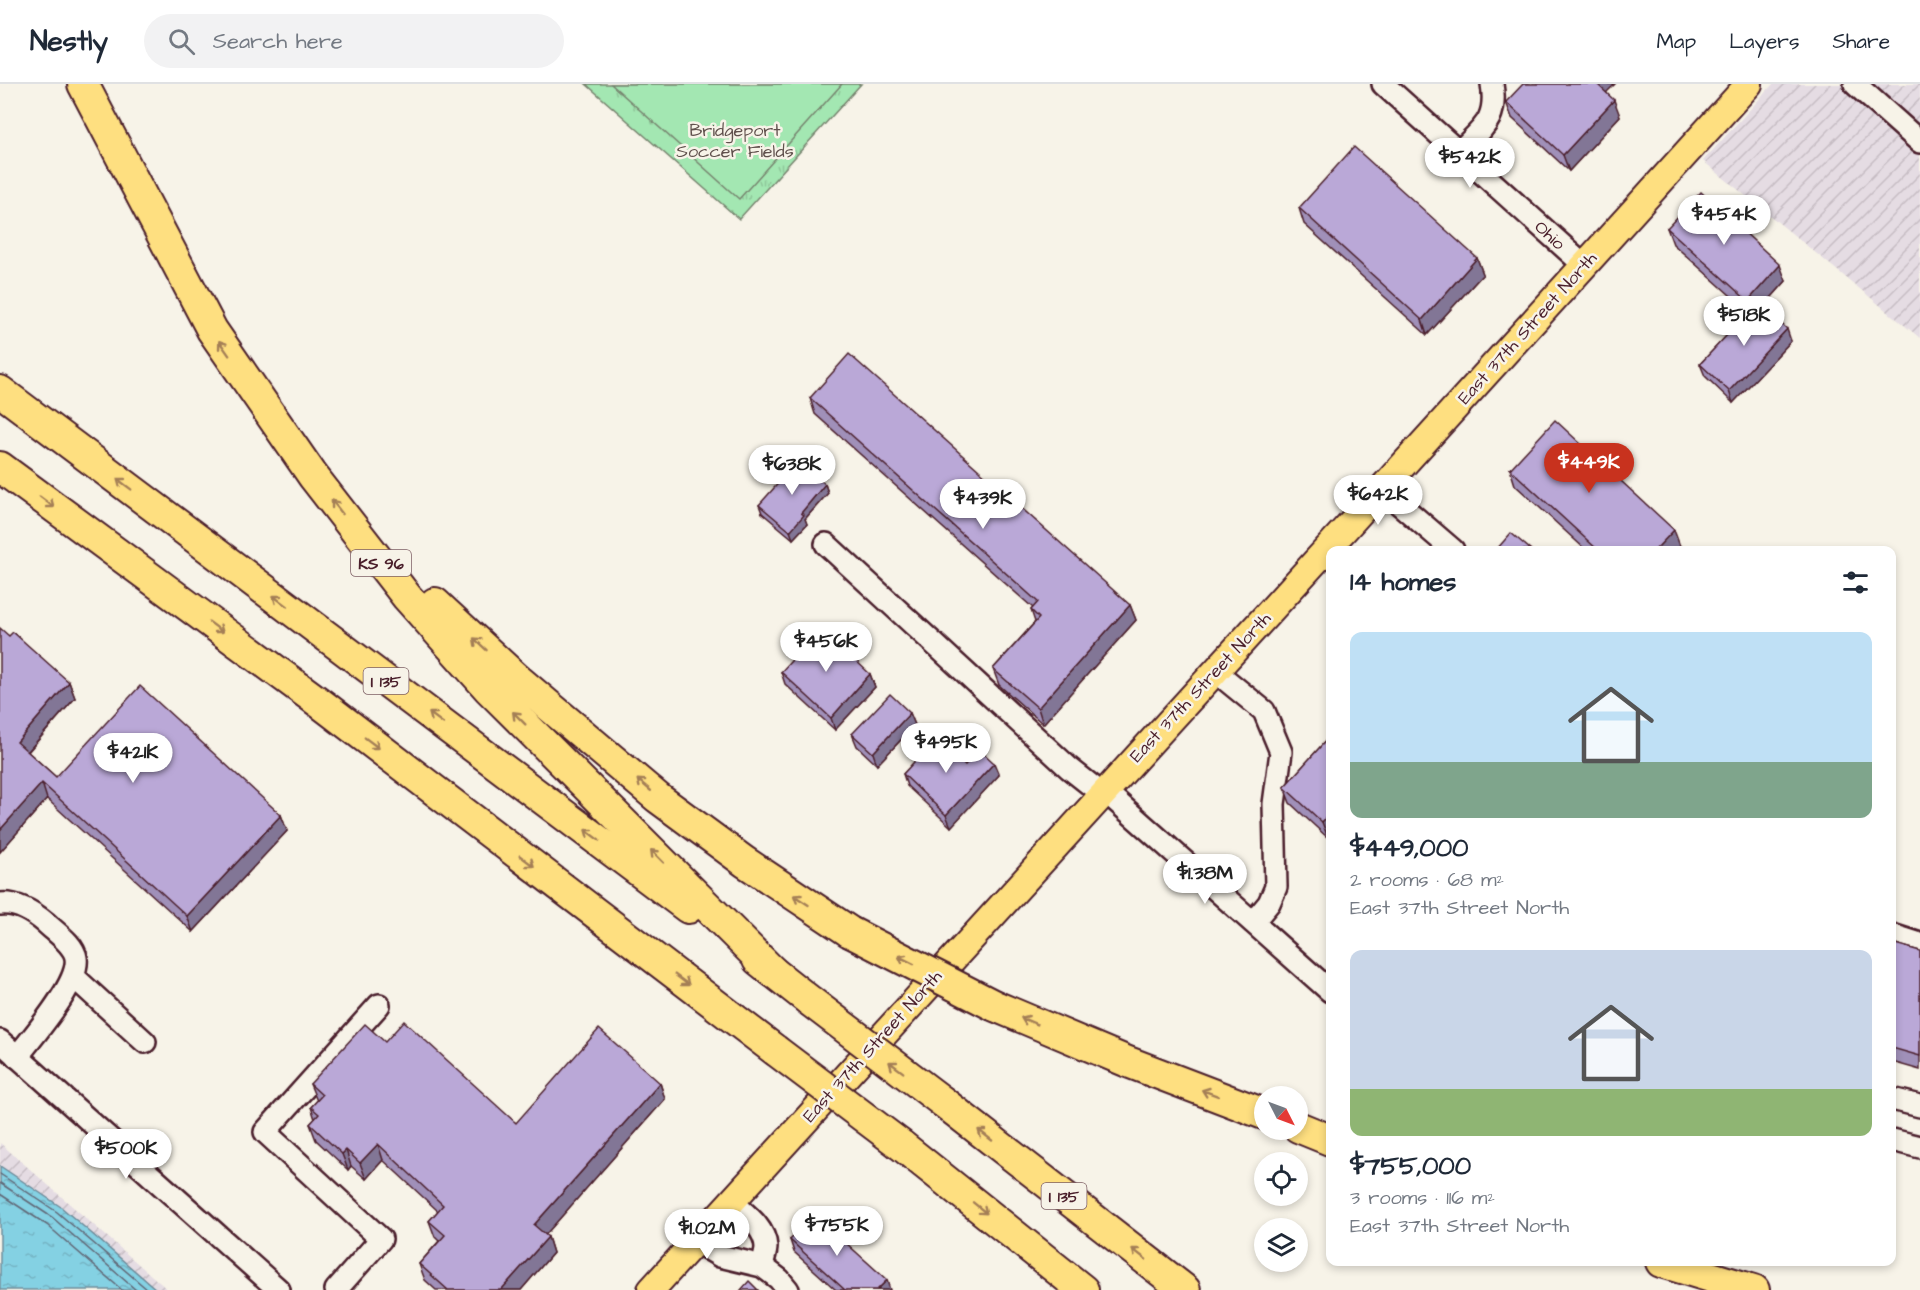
<!DOCTYPE html>
<meta charset="utf-8">
<style>
:root{--surface:#fff;--page:#f2f2f3;--text:#1f2937;--muted:#747a83;--line:#e0e1e3;--accent:#c8321e}
body{margin:0;font-family:"Architects Daughter",sans-serif;background:var(--page);color:var(--text);height:100vh;display:flex;flex-direction:column;font-size:22px;white-space:nowrap}
*{box-sizing:border-box;margin:0}
p{font-size:20px;color:var(--muted)}
.icon{flex:none;width:33px;height:33px;fill:none;stroke:currentColor;stroke-width:2;stroke-linecap:round;stroke-linejoin:round}
.map{position:relative;flex:1;overflow:hidden}
.panel{position:absolute;left:1326px;top:462px;width:570px;height:720px;display:flex;flex-direction:column;background:var(--surface);border-radius:12px;box-shadow:0 3px 9px #0003}
.panel>*{flex:none}
.needle{width:39px;rotate:132deg}
.fabs{position:absolute;left:1254px;top:1002px;display:grid;gap:12px}
.fabs a{display:grid;place-items:center;width:54px;height:54px;border-radius:50%;background:var(--surface);box-shadow:0 3px 9px #0003;font-size:30px}
.price{position:absolute;translate:-50% -51px;padding:0 14px;border-radius:21px;background:#fff;color:#222;font-size:20px;line-height:39px;filter:drop-shadow(0 2px 3px #0008)}
.price::after{content:'';position:absolute;left:50%;top:36px;width:18px;height:14px;margin-left:-9px;background:inherit;clip-path:polygon(0 0,100% 0,50% 100%)}
.price.selected{background:var(--accent);color:#fff}
ul{padding:0;list-style:none}
li{display:grid;align-content:center;gap:12px;height:318px;padding:0 24px}
li span{display:grid;place-items:center;height:186px;border-radius:12px;color:#555}
li>.icon{margin-inline-start:auto}
span .icon{width:108px;height:108px;fill:#fffc;stroke-width:1}
li b{font-size:26px}
h2{display:flex;justify-content:space-between;align-items:center;height:72px;padding:0 24px;font-size:26px}
header{display:flex;align-items:center;gap:36px;box-sizing:border-box;height:84px;padding:0 30px;background:var(--surface);border-bottom:2px solid var(--line)}
header strong{font-size:28px}
nav{display:flex;gap:33px;margin-inline-start:auto;font-size:21px}
.search{width:420px;height:54px;background:var(--page);display:flex;align-items:center;gap:15px;box-sizing:border-box;padding:0 21px;border-radius:33px;color:var(--muted);font-size:22px}
.map>svg:first-child{display:block}
.industrial{fill:url(#industrial-furrows)}
.park{fill:url(#park-tufts);stroke:#76836e;stroke-width:1.5}
.pitch{fill:#a3e7b2;stroke:#76836e;stroke-width:1.5}
.water{fill:url(#water-ripples);stroke:#6d8a99;stroke-width:1.5}
.lines{fill:none;stroke-linecap:round;stroke-linejoin:round}
.shore{stroke:#616675;stroke-width:1.5}
.minor-casing{stroke:#4a1f2b;stroke-width:26}
.major-casing{stroke:#4a1f2b;stroke-width:30}
.highway-casing{stroke:#4a1f2b;stroke-width:34}
.minor{stroke:#f7f3e8;stroke-width:21}
.major{stroke:#fedf80;stroke-width:26}
.highway{stroke:#fedf80;stroke-width:30}
.highway-bridge-casing{stroke:#4a1f2b;stroke-width:34;stroke-linecap:butt}
.highway-bridge{stroke:#fedf80;stroke-width:30}
.wall{fill:#a090b9;stroke:#4a1f2b;stroke-width:1.5}
.shaded-wall{fill:#827696;stroke:#4a1f2b;stroke-width:1.5}
.building{fill:#baa8d7;stroke:#4a1f2b;stroke-width:1.5}
.oneway{stroke:#a47f56}
.labels{text-anchor:middle;stroke-width:5;stroke-linejoin:round;paint-order:stroke}
.shield{fill:#f7f3e8;stroke:#7e5f64;stroke-width:1.5}
.shield-label{font-size:16px;font-weight:bold;fill:#4a1f2b}
.park-label{font-size:18px;fill:#60514d;stroke:#f7f3e8}
.street-label{font-size:18px;fill:#4a1f2b;stroke:#f7f3e8}
</style>
<header>
<strong>Nestly</strong>
<div class="search"><svg class="icon" aria-label="search" viewBox="0 0 24 24"><circle cx="10" cy="10" r="6"/><path d="M15 15l6 6"/></svg>Search here</div>
<nav><a>Map</a><a>Layers</a><a>Share</a></nav>
</header>
<div class="map">
<svg width="1920" height="1206" viewBox="0 0 1920 1206">
<defs>
<pattern id="industrial-furrows" width="10" height="10" patternUnits="userSpaceOnUse" patternTransform="scale(1.5)"><rect width="10" height="10" fill="#e5dce3"/><path d="M-1 1l2-2M0 10L10 0M9 11l2-2" fill="none" stroke="#c6bcc3"/></pattern>
<pattern id="park-tufts" width="24" height="20" patternUnits="userSpaceOnUse" patternTransform="scale(1.5)"><rect width="24" height="20" fill="#a3e7b2"/><path d="M3 7l-1-3M5 7V3M7 7l1-3M15 17l-1-3M17 17v-4M19 17l1-3" fill="none" stroke="#8ec699"/></pattern>
<pattern id="water-ripples" width="26" height="14" patternUnits="userSpaceOnUse" patternTransform="scale(1.5)"><rect width="26" height="14" fill="#84d1e3"/><path d="M2 4q2-2 4 0t4 0M15 11q2-2 4 0t4 0" fill="none" stroke="#74b3c3"/></pattern>
</defs>
<rect width="100%" height="100%" fill="#f7f3e8"/>
<filter id="ink" filterUnits="userSpaceOnUse"><feTurbulence type="fractalNoise" baseFrequency=".0167" numOctaves="2"/><feDisplacementMap in="SourceGraphic" scale="12" xChannelSelector="R" yChannelSelector="G"/><feConvolveMatrix kernelMatrix="1 2 1 2 8 2 1 2 1" color-interpolation-filters="sRGB"/></filter>
<g filter="url(#ink)">
<g class="industrial">
<path d="M1773,0H1920V254L1703,77Z"/>
<path d="M0,1059L168,1206H0Z"/>
</g>
<path class="park" d="M586,0H861L739,135Z"/>
<path class="pitch" d="M611,0H842L739,115Z"/>
<path class="water" d="M0,1082L61,1123L157,1206H0Z"/>
<g class="lines">
<g class="shore">
<path d="M0,1090L57,1128L148,1206"/>
<path d="M0,1099L53,1134L136,1206"/>
<path d="M0,1110L47,1141L122,1206"/>
</g>
<defs>
<g id="minor">
<path d="M1383,0L1584,181"/>
<path d="M1855,0L1920,58"/>
<path d="M1459,68C1482,44 1498,37 1492,0"/>
<path d="M1382,405L1453,466"/>
<path d="M826,460L1069,684L1102,710"/>
<path d="M1215,587L1264,627L1281,668L1274,720L1276,803L1269,819L1253,838"/>
<path d="M1105,707L1330,907"/>
<path d="M0,820C17,818 33,828 46,839C55,848 74,860 76,874C80,899 33,952 17,973"/>
<path d="M1892,851L1920,860"/>
<path d="M74,893L145,958"/>
<path d="M0,957L279,1206"/>
<path d="M1892,1015L1920,1022"/>
<path d="M1892,1056L1920,1063"/>
<path d="M731,1117C744,1129 765,1143 766,1163C766,1169 763,1176 762,1182"/>
<path d="M695,1157L720,1172L762,1182L779,1195L788,1206"/>
<path d="M336,1206L381,1155L265,1048L379,921"/>
</g>
<path id="major" d="M651,1206L1346,444L1749,0"/>
<g id="highway">
<path d="M83,0L212,246L313,392L407,513L488,604L773,888"/>
<path d="M0,307L688,824"/>
<path d="M0,383L324,622L775,966"/>
<path d="M435,519L516,594L658,714L745,778L850,848"/>
<path d="M758,876L810,917"/>
<path d="M995,922L1128,978L1264,1030"/>
<path d="M943,1018L1185,1206"/>
<path d="M1298,1043L1330,1056"/>
<path d="M901,1061L1083,1206"/>
<path d="M1661,1178L1754,1206"/>
</g>
</defs>
<use href="#minor" class="minor-casing"/>
<use href="#major" class="major-casing"/>
<use href="#highway" class="highway-casing"/>
<use href="#minor" class="minor"/>
<use href="#major" class="major"/>
<use href="#highway" class="highway"/>
<defs>
<g id="highway-bridge">
<path d="M850,848L995,922"/>
<path d="M810,917L943,1018"/>
<path d="M775,966L901,1061"/>
</g>
</defs>
<use href="#highway-bridge" class="highway-bridge-casing"/>
<use href="#highway-bridge" class="highway-bridge"/>
</g>
<g class="wall">
<path d="M1607,9L1620,32L1569,87L1512,34L1506,18Z"/>
<path d="M1299,124L1477,174L1483,190L1427,251L1304,140Z"/>
<path d="M1667,144L1786,197L1763,223L1791,257L1733,319L1705,292L1700,280L1749,228L1673,160Z"/>
<path d="M810,314L1130,521L1136,536L1043,640L999,601L993,585L1035,538L1031,526L1033,524L815,330Z"/>
<path d="M1510,385L1680,462L1675,466H1586L1515,401Z"/>
<path d="M825,400L828,409L805,435L807,440L793,455L762,429L759,421Z"/>
<path d="M9,552L69,598L75,614L28,668L56,693L281,731L287,747L193,848L47,715L0,768Z"/>
<path d="M781,588L870,590L875,603L835,646L785,600Z"/>
<path d="M910,629L915,641L877,681L857,662L852,650Z"/>
<path d="M1330,652V752L1328,754L1290,719L1284,703Z"/>
<path d="M919,663L965,681L999,691L951,743L907,702L903,690L922,670Z"/>
<path d="M1892,859L1920,867V986L1892,978Z"/>
<path d="M385,958L516,1039L660,999L665,1015L545,1151L548,1153L553,1169L521,1206H436L425,1196L419,1180L439,1157L435,1153L429,1137L438,1127L383,1076L366,1095L351,1082L348,1086L316,1056L310,1040L315,1035L311,1023L317,1017L310,1000Z"/>
<path d="M790,1156L890,1206H836L794,1168Z"/>
</g>
<g class="shaded-wall">
<path d="M1596,0H1615L1601,14Z"/>
<path d="M1614,16L1620,32L1569,87L1563,71Z"/>
<path d="M1477,174L1483,190L1427,251L1422,236Z"/>
<path d="M1780,181L1786,197L1754,233L1748,217Z"/>
<path d="M1787,245L1791,257L1733,319L1729,307Z"/>
<path d="M825,400L828,409L805,435L807,440L793,455L790,447L801,429Z"/>
<path d="M1674,446L1680,462L1675,466H1655Z"/>
<path d="M1130,521L1136,536L1043,640L1038,624Z"/>
<path d="M870,590L875,603L835,646L831,634Z"/>
<path d="M69,598L75,614L22,674L17,658Z"/>
<path d="M910,629L915,641L877,681L873,669Z"/>
<path d="M994,679L999,691L951,743L946,731Z"/>
<path d="M42,699L47,715L0,768V746Z"/>
<path d="M1330,729V752L1328,754L1322,738Z"/>
<path d="M281,731L287,747L193,848L187,832Z"/>
<path d="M660,999L665,1015L540,1157L534,1141Z"/>
<path d="M378,1060L383,1076L366,1095L360,1079Z"/>
<path d="M346,1066L351,1082L348,1086L342,1070Z"/>
<path d="M548,1153L553,1169L521,1206H501Z"/>
<path d="M887,1196L890,1206H877Z"/>
</g>
<g class="building">
<path d="M1523,0H1597L1614,16L1563,71L1506,18Z"/>
<path d="M1354,63L1477,174L1422,236L1299,124Z"/>
<path d="M1701,108L1780,181L1748,217L1667,144Z"/>
<path d="M1758,218L1787,245L1729,307L1700,280Z"/>
<path d="M849,270L1130,521L1038,624L993,585L1039,534L1031,526L1038,518L810,314Z"/>
<path d="M1555,336L1674,446L1655,466H1598L1510,385Z"/>
<path d="M798,377L825,400L801,429L804,431L790,447L759,421Z"/>
<path d="M1511,449L1531,466H1496Z"/>
<path d="M0,544L9,552L13,548L69,598L17,658L56,693L140,602L281,731L187,832L42,699L0,746Z"/>
<path d="M821,544L870,590L831,634L781,588Z"/>
<path d="M890,610L910,629L873,669L852,650Z"/>
<path d="M932,650L965,681L979,665L994,679L946,731L903,690L924,667L919,663Z"/>
<path d="M1330,652V729L1322,738L1284,703Z"/>
<path d="M1892,859L1920,867V972L1892,964Z"/>
<path d="M404,937L516,1039L599,945L660,999L534,1141L548,1153L501,1206H448L419,1180L445,1151L429,1137L443,1121L378,1060L360,1079L346,1066L342,1070L310,1040L319,1030L311,1023L322,1011L310,1000L365,940L385,958Z"/>
<path d="M814,1130L887,1196L877,1206H845L790,1156Z"/>
<path d="M749,1197L758,1206H741Z"/>
</g>
<defs><path id="oneway-shaft" d="M-6 0H5M1.5-3L5.5 0L1.5 3" fill="none" stroke-width="1.6" stroke-linecap="round" stroke-linejoin="round" transform="scale(1.5)"/></defs>
<g class="oneway">
<use href="#oneway-shaft" transform="translate(224 264) rotate(-125)"/>
<use href="#oneway-shaft" transform="translate(124 400) rotate(-143)"/>
<use href="#oneway-shaft" transform="translate(47 418) rotate(37)"/>
<use href="#oneway-shaft" transform="translate(337 423) rotate(-128)"/>
<use href="#oneway-shaft" transform="translate(280 517) rotate(-143)"/>
<use href="#oneway-shaft" transform="translate(216 543) rotate(37)"/>
<use href="#oneway-shaft" transform="translate(480 560) rotate(-137)"/>
<use href="#oneway-shaft" transform="translate(436 634) rotate(-143)"/>
<use href="#oneway-shaft" transform="translate(519 634) rotate(-135)"/>
<use href="#oneway-shaft" transform="translate(372 659) rotate(37)"/>
<use href="#oneway-shaft" transform="translate(644 701) rotate(-140)"/>
<use href="#oneway-shaft" transform="translate(592 751) rotate(-143)"/>
<use href="#oneway-shaft" transform="translate(657 772) rotate(-135)"/>
<use href="#oneway-shaft" transform="translate(527 777) rotate(37)"/>
<use href="#oneway-shaft" transform="translate(801 816) rotate(-147)"/>
<use href="#oneway-shaft" transform="translate(906 876) rotate(-153)"/>
<use href="#oneway-shaft" transform="translate(682 896) rotate(37)"/>
<use href="#oneway-shaft" transform="translate(1029 937) rotate(-157)"/>
<use href="#oneway-shaft" transform="translate(896 983) rotate(-143)"/>
<use href="#oneway-shaft" transform="translate(1210 1009) rotate(-159)"/>
<use href="#oneway-shaft" transform="translate(985 1051) rotate(-142)"/>
<use href="#oneway-shaft" transform="translate(980 1124) rotate(39)"/>
<use href="#oneway-shaft" transform="translate(1139 1170) rotate(-142)"/>
</g>
</g>
<g class="labels">
<g class="shield">
<rect x="351" y="466" width="60" height="26" rx="4.5"/>
<rect x="363.5" y="584" width="45" height="26" rx="4.5"/>
<rect x="1041.5" y="1099" width="45" height="26" rx="4.5"/>
</g>
<g class="shield-label">
<text x="381" y="485">KS 96</text>
<text x="386" y="603">I 135</text>
<text x="1064" y="1118">I 135</text>
</g>
<g class="park-label">
<text x="735" y="52">Bridgeport<tspan x="735" dy="21">Soccer Fields</tspan></text>
</g>
<g class="street-label">
<text transform="translate(1550 151) rotate(42)" y="6">Ohio</text>
<text transform="translate(1527 244) rotate(-48)" y="6">East 37th Street North</text>
<text transform="translate(1200 603) rotate(-47)" y="6">East 37th Street North</text>
<text transform="translate(872 962) rotate(-48)" y="6">East 37th Street North</text>
</g>
</g>
</svg>
<div class="fabs">
<a><svg class="needle" viewBox="-14 -14 28 28"><path d="M0-13l5 13h-10z" fill="#e53935"/><path d="M0 13l5-13h-10z" fill="#747a83"/></svg></a>
<a><svg class="icon" aria-label="locate" viewBox="0 0 24 24"><circle cx="12" cy="12" r="6"/><path d="M12 2v4M12 18v4M2 12h4M18 12h4"/></svg></a>
<a><svg class="icon" aria-label="layers" viewBox="0 0 24 24"><path d="M12 4l9 5-9 5-9-5zM3 14l9 5 9-5"/></svg></a>
</div>
<b class="price" style="left:1470px;top:105px">$542K</b>
<b class="price" style="left:1724px;top:162px">$454K</b>
<b class="price" style="left:1744px;top:263px">$518K</b>
<b class="price selected" style="left:1589px;top:410px">$449K</b>
<b class="price" style="left:792px;top:412px">$638K</b>
<b class="price" style="left:1378px;top:442px">$642K</b>
<b class="price" style="left:983px;top:446px">$439K</b>
<b class="price" style="left:826px;top:589px">$456K</b>
<b class="price" style="left:946px;top:690px">$495K</b>
<b class="price" style="left:133px;top:700px">$421K</b>
<b class="price" style="left:1205px;top:821px">$1.38M</b>
<b class="price" style="left:126px;top:1096px">$500K</b>
<b class="price" style="left:837px;top:1173px">$755K</b>
<b class="price" style="left:707px;top:1176px">$1.02M</b>
<section class="panel">
<h2>14 homes<svg class="icon" aria-label="filters" viewBox="0 0 24 24"><path d="M4 7h16M4 17h16"/><circle cx="9" cy="7" r="2"/><circle cx="15" cy="17" r="2"/></svg></h2>
<ul>
<li><span style="background:linear-gradient(#bfe0f5 70%,#7fa58c 0)"><svg class="icon" aria-label="home" viewBox="0 0 24 24"><path d="M3 11l9-7 9 7M6 9v11h12V9"/></svg></span><div><b>$449,000</b><p>2 rooms · 68 m²</p><p>East 37th Street North</p></div></li>
<li><span style="background:linear-gradient(#c9d6e8 75%,#8fb573 0)"><svg class="icon" aria-label="home" viewBox="0 0 24 24"><path d="M3 11l9-7 9 7M6 9v11h12V9"/></svg></span><div><b>$755,000</b><p>3 rooms · 116 m²</p><p>East 37th Street North</p></div></li>
</ul>
</section>
</div>
